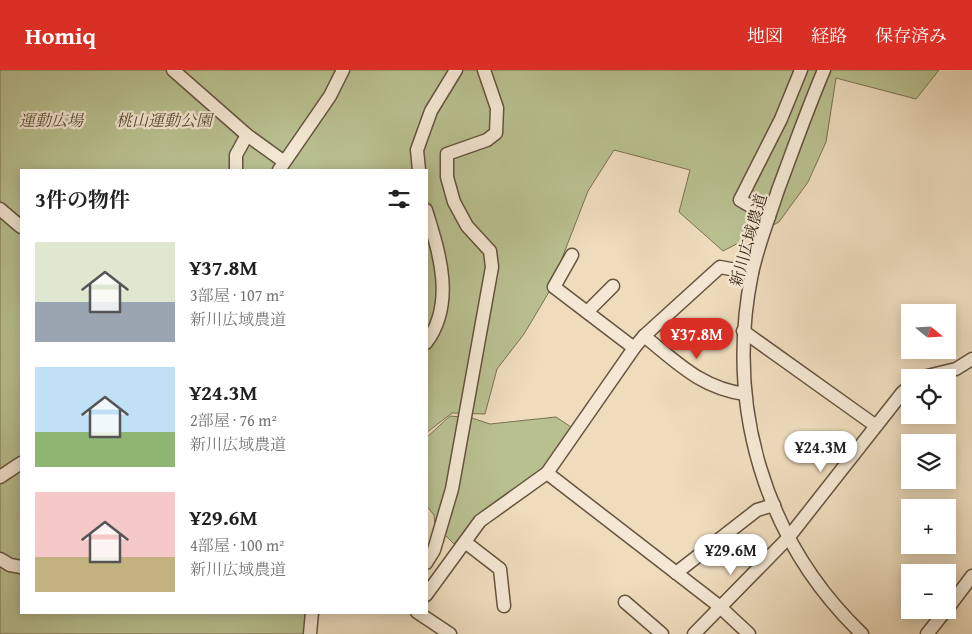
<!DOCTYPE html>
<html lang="ja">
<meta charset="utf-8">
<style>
:root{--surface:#fff;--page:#f2f2f2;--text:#222;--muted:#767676;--accent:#d93025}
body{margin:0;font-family:"Gentium Book Plus","Noto Serif JP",serif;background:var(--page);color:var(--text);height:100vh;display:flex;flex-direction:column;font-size:19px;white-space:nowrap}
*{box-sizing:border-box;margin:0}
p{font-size:16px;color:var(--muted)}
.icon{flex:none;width:28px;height:28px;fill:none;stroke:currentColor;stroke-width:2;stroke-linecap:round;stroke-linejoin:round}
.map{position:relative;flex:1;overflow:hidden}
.sheet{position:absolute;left:20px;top:99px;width:408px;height:445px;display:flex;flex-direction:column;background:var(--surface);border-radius:0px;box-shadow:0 2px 12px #0003}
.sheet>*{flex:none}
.needle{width:32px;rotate:108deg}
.buttons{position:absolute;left:901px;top:234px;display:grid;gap:10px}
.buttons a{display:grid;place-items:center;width:55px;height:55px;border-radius:0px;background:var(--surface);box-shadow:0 2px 12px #0003;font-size:25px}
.price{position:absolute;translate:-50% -42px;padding:0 11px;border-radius:18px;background:#fff;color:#222;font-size:16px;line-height:32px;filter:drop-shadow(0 1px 2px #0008)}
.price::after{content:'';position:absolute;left:50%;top:30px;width:15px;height:11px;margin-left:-8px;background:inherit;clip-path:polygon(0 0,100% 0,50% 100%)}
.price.current{background:var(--accent);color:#fff}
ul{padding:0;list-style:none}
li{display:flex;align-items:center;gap:15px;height:125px;padding:0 15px}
li span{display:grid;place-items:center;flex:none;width:140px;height:100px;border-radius:0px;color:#555}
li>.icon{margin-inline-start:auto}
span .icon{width:60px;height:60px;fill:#fffc;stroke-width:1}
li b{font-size:21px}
h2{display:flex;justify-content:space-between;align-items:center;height:60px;padding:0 15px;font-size:21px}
header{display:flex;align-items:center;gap:30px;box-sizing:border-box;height:70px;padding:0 25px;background:var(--accent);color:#fff}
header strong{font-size:24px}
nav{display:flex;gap:28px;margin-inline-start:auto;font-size:18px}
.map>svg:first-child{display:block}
.green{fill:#b9c090;stroke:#787252}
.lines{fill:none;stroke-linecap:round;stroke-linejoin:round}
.minor-casing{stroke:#65533e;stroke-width:15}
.minor{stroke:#f4e8d4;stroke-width:12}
.labels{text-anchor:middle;stroke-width:4.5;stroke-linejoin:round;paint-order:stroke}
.park-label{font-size:16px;font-style:italic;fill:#584c32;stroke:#f4e8d4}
.street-label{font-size:16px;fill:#372513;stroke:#f4e8d4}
</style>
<header>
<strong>Homiq</strong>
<nav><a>地図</a><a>経路</a><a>保存済み</a></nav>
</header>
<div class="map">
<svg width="972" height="564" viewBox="0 0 972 564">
<rect width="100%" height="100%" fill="#eedcbd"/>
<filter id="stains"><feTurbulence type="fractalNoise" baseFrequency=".004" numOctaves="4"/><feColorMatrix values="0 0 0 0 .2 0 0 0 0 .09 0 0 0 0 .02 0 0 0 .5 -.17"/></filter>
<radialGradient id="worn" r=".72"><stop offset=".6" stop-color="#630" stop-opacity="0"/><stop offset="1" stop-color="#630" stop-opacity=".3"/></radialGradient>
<g class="green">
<path d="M0,0H939L916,29L836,8L826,72L808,112L779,152L723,181L679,142L690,100L614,80L588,121L549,222L524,264L497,299L485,344L452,343L426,363V100H21V542L320,543L304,564H0Z"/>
<path d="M450,346L472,348L490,354L556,347L574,359L543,398L471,453L454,474L435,455L434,445L426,435V368Z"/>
</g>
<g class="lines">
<defs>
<g id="minor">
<path d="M173,0L247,65L283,91"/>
<path d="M824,0C807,40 793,80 778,120C769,148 758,175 752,203C725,335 764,470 862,564"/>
<path d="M236,100V85L247,65"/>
<path d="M279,100L330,26L343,0"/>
<path d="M419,100L417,80L431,41L456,0"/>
<path d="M0,139L21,157"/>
<path d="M426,140C439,182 456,233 426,273"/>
<path d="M769,147L740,130L781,49L801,0"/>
<path d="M572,185L554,217L634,278"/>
<path d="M587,242L613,216"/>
<path d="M743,261L876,356"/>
<path d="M644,266C678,293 701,318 745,324"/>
<path d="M919,308L956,299L972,289"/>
<path d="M547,403L719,536L749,564"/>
<path d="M0,407L21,393"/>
<path d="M465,472L500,499L504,536"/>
<path d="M0,489L10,495L21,497"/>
<path d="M426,493L434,480L452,419L492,197L490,181L467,156L454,132L447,107V84L487,70L496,63L497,38L484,0"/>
<path d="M676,503L757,440L774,435"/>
<path d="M426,525L480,451L547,403L634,278L644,266L720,197L752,203"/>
<path d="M625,532L662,564"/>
<path d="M948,538L972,506"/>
<path d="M417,542L450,564"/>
<path d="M310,564L312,542"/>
<path d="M694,564L788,468L902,323L910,316"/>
<path d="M927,564L946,540"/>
</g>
</defs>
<use href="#minor" class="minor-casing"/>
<use href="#minor" class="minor"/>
</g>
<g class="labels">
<g class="park-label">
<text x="51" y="56">運動広場</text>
<text x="164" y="56">桃山運動公園</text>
</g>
<g class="street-label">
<text transform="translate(748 170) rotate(-74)" y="6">新川広域農道</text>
</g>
</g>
<rect width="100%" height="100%" filter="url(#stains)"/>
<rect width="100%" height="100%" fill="url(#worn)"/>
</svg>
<div class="buttons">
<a><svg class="needle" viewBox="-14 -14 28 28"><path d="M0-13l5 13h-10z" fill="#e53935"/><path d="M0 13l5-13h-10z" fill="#767676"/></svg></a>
<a><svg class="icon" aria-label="locate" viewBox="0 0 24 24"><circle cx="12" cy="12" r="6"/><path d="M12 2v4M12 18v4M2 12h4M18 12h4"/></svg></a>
<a><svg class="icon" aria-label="layers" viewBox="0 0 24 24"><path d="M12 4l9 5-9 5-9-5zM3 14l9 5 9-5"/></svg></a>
<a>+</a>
<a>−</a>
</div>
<b class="price current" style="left:697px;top:290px">¥37.8M</b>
<b class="price" style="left:821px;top:403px">¥24.3M</b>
<b class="price" style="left:731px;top:506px">¥29.6M</b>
<section class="sheet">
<h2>3件の物件<svg class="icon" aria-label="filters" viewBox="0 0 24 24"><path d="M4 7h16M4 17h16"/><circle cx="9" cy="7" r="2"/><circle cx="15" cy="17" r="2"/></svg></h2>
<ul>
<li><span style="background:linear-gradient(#dfe7d0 60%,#9aa5b1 0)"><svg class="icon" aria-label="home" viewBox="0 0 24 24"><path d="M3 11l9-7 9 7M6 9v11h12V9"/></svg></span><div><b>¥37.8M</b><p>3部屋 · 107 m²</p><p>新川広域農道</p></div></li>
<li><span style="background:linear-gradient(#bfe0f5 65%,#8fb573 0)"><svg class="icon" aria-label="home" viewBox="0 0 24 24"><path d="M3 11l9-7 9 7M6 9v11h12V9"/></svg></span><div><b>¥24.3M</b><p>2部屋 · 76 m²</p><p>新川広域農道</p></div></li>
<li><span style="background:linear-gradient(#f6c9c9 65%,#c2b280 0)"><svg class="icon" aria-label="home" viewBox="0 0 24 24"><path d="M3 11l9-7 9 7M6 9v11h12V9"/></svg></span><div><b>¥29.6M</b><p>4部屋 · 100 m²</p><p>新川広域農道</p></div></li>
</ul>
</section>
</div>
